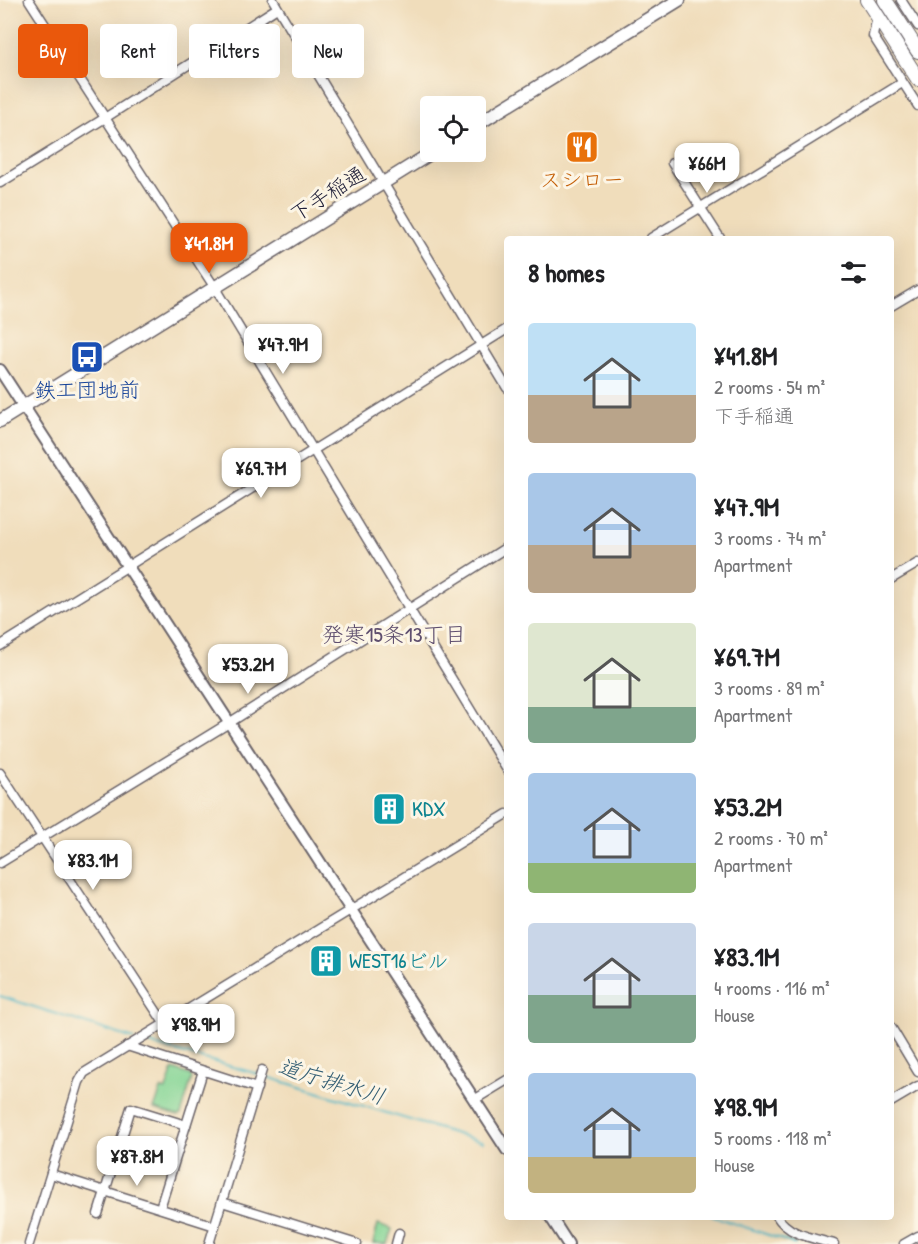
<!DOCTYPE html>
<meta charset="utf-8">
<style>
:root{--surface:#fff;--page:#f2f2f2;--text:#202124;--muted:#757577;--accent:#ea580c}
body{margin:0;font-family:"Patrick Hand","Klee One",sans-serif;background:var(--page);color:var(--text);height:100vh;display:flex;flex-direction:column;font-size:22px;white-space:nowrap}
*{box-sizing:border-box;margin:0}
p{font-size:20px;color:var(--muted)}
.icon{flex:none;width:33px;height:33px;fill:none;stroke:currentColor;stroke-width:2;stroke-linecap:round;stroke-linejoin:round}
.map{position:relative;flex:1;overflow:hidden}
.side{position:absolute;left:504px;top:236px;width:390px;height:984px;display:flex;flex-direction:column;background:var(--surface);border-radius:6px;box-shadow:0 6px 24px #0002}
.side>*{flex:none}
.guide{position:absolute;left:18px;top:24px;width:396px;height:54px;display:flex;gap:12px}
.tools{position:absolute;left:420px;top:96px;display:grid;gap:12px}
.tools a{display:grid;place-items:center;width:66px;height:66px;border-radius:6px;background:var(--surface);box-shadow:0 6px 24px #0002;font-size:30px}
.price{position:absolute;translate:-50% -51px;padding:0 14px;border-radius:12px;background:#fff;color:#222;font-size:20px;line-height:39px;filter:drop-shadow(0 2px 3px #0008)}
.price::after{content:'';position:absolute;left:50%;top:36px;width:18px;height:14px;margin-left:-9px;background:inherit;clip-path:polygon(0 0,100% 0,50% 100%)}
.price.current{background:var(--accent);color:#fff}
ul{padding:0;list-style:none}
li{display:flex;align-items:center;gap:18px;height:150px;padding:0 24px}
li span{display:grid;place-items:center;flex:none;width:168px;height:120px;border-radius:6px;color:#555}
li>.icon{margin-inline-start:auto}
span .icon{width:72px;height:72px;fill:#fffc;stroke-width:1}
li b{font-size:26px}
h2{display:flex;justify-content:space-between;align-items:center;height:72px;padding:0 24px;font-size:26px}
.chip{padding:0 21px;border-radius:6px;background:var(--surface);box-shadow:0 6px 24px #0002;font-size:21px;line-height:54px}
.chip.current{background:var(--accent);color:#fff}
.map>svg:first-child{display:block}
.green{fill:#85d595;stroke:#547c68;stroke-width:1.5}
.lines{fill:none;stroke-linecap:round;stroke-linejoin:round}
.stream{stroke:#4ab6c6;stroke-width:2}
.minor-casing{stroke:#6a6368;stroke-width:11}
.tertiary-casing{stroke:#6a6368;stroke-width:14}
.secondary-casing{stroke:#6a6368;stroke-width:15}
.primary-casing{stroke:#6a6368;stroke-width:16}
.minor{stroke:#fff;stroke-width:8}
.tertiary{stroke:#fff;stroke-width:10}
.secondary{stroke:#fff;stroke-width:12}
.primary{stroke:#fff;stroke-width:14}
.labels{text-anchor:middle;stroke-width:6;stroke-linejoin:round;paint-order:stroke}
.food-label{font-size:21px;fill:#c56008;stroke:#fcf5e5}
.street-label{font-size:21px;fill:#22223b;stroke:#fcf5e5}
.transit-label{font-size:21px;fill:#164399;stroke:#fcf5e5}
.culture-label{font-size:21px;fill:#0d838f;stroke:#fcf5e5;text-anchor:start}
.neighbourhood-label{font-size:22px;fill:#5f4f6f;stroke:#fcf5e5}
.water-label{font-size:22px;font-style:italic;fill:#325d73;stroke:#fcf5e5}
</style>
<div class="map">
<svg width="918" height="1244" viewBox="0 0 918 1244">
<rect width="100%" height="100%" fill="#fcf5e5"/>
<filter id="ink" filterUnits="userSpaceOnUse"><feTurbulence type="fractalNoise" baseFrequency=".0167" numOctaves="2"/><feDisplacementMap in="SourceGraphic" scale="12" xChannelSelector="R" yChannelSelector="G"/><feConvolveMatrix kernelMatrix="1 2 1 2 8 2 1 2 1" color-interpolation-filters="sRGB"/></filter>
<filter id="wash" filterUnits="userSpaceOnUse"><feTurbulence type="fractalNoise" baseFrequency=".008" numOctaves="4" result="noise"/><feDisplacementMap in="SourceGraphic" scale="24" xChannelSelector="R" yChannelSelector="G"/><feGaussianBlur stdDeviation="1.35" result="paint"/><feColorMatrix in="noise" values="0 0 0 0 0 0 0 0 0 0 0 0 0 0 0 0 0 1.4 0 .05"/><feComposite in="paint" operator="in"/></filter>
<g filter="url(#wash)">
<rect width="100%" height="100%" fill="#f0ddbb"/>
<g class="green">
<path d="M173,1069L190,1075L192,1078L181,1115L178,1116L154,1109L161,1089L166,1090Z"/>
<path d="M378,1224L392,1229L387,1244L373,1243Z"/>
</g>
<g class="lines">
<g class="stream">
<path d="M0,996L134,1039"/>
<path d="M143,1042L258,1074"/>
<path d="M264,1076L483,1142"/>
<path d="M712,1216L795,1244"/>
</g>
</g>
</g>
<g filter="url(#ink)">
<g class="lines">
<defs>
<g id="minor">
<path d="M29,0L215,288L507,770"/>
<path d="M273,0L507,388"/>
<path d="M901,0L918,26"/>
<path d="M877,16L873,36L918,106"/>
<path d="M672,163L720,238"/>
<path d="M0,183L105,118L277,8"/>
<path d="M651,238L902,83"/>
<path d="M891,306L918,290"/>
<path d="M891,579L918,563"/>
<path d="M0,646L507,329"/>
<path d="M0,773L164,1023"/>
<path d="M0,863L229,723L507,547"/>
<path d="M891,1027L918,1072"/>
<path d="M127,1046L257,1088"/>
<path d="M474,1100L507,1080"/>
<path d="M891,1102L918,1086"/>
<path d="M51,1174L215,1226"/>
<path d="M222,1202L357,1244"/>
<path d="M160,1208L203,1071"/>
<path d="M98,1214L131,1108L186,1125"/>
<path d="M777,1216C788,1235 813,1238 834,1244"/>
<path d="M29,1244L79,1082L84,1073L507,814"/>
<path d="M209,1244L262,1070"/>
<path d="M396,1244L399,1233"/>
<path d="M904,1244L918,1236"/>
</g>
<g id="tertiary">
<path d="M0,370L507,1150"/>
<path d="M550,1216L568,1244"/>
</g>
<g id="secondary">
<path d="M476,125L679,0"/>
<path d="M0,421L433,152"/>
</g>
<g id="primary">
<path d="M867,0L918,79"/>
<path d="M885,0L918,51"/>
</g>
</defs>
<use href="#minor" class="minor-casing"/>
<use href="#tertiary" class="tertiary-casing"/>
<use href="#secondary" class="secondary-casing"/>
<use href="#primary" class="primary-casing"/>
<use href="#minor" class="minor"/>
<use href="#tertiary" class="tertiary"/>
<use href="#secondary" class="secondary"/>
<use href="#primary" class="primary"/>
</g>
</g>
<defs>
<symbol id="restaurant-square" viewBox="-11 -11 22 22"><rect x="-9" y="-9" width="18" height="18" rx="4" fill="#e8710a" stroke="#fcf5e5"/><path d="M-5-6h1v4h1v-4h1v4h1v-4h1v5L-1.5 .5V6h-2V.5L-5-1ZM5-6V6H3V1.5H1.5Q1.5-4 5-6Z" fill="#fff"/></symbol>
<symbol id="bus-square" viewBox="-11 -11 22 22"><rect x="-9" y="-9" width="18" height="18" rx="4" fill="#1a4fb4" stroke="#fcf5e5"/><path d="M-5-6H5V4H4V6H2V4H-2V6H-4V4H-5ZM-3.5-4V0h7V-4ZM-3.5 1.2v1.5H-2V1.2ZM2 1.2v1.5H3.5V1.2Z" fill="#fff"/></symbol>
<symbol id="building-square" viewBox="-11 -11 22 22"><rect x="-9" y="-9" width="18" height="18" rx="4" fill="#0f9aa8" stroke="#fcf5e5"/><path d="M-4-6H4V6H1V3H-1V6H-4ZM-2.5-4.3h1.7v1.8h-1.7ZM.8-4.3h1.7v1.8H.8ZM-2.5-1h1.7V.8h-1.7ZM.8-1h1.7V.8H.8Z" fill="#fff"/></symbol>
</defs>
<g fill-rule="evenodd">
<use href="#restaurant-square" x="563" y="128" width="38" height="38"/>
<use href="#bus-square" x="68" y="338" width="38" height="38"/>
<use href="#building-square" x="370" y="790" width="38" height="38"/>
<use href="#building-square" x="307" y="942" width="38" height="38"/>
</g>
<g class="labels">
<g class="food-label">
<text x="582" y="187">スシロー</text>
</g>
<g class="street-label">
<text transform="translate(328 194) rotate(-32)" y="7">下手稲通</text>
</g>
<g class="transit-label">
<text x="87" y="397">鉄工団地前</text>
</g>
<g class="culture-label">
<text x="412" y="816">KDX</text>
<text x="349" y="968">WEST16ビル</text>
</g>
<g class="neighbourhood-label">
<text x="394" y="642">発寒15条13丁目</text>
</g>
<g class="water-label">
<text transform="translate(332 1081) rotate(17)" y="8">道庁排水川</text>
</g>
</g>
</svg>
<div class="tools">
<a><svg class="icon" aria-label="locate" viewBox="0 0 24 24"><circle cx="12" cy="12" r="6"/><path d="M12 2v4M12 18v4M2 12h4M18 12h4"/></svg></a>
</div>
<b class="price" style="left:707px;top:194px">¥66M</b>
<b class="price current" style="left:209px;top:274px">¥41.8M</b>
<b class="price" style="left:283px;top:375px">¥47.9M</b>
<b class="price" style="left:261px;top:499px">¥69.7M</b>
<b class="price" style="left:248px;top:695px">¥53.2M</b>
<b class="price" style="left:93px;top:891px">¥83.1M</b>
<b class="price" style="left:196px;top:1055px">¥98.9M</b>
<b class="price" style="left:137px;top:1187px">¥87.8M</b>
<div class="guide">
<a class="chip current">Buy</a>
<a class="chip">Rent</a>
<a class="chip">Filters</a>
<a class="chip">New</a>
</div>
<section class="side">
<h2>8 homes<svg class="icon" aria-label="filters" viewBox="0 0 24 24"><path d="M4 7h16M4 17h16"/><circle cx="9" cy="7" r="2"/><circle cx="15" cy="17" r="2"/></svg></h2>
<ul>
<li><span style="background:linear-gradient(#bfe0f5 60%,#b9a48a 0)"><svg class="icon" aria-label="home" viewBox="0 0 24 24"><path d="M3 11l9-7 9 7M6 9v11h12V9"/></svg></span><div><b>¥41.8M</b><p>2 rooms · 54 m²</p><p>下手稲通</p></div></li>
<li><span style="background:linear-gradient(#a9c7e8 60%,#b9a48a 0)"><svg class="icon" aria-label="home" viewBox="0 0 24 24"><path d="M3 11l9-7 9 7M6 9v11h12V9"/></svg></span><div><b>¥47.9M</b><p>3 rooms · 74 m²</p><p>Apartment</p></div></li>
<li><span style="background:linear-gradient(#dfe7d0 70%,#7fa58c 0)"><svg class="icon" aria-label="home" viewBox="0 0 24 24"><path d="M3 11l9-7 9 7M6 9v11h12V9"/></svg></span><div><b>¥69.7M</b><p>3 rooms · 89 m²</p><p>Apartment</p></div></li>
<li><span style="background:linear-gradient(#a9c7e8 75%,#8fb573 0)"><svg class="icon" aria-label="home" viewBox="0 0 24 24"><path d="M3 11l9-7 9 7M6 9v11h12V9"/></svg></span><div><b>¥53.2M</b><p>2 rooms · 70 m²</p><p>Apartment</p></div></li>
<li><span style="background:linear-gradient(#c9d6e8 60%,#7fa58c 0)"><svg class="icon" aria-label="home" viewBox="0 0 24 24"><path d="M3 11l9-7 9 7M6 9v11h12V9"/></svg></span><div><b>¥83.1M</b><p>4 rooms · 116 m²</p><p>House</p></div></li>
<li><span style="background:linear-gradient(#a9c7e8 70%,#c2b280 0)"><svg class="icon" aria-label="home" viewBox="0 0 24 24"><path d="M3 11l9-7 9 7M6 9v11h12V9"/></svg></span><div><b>¥98.9M</b><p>5 rooms · 118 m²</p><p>House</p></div></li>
</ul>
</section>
</div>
